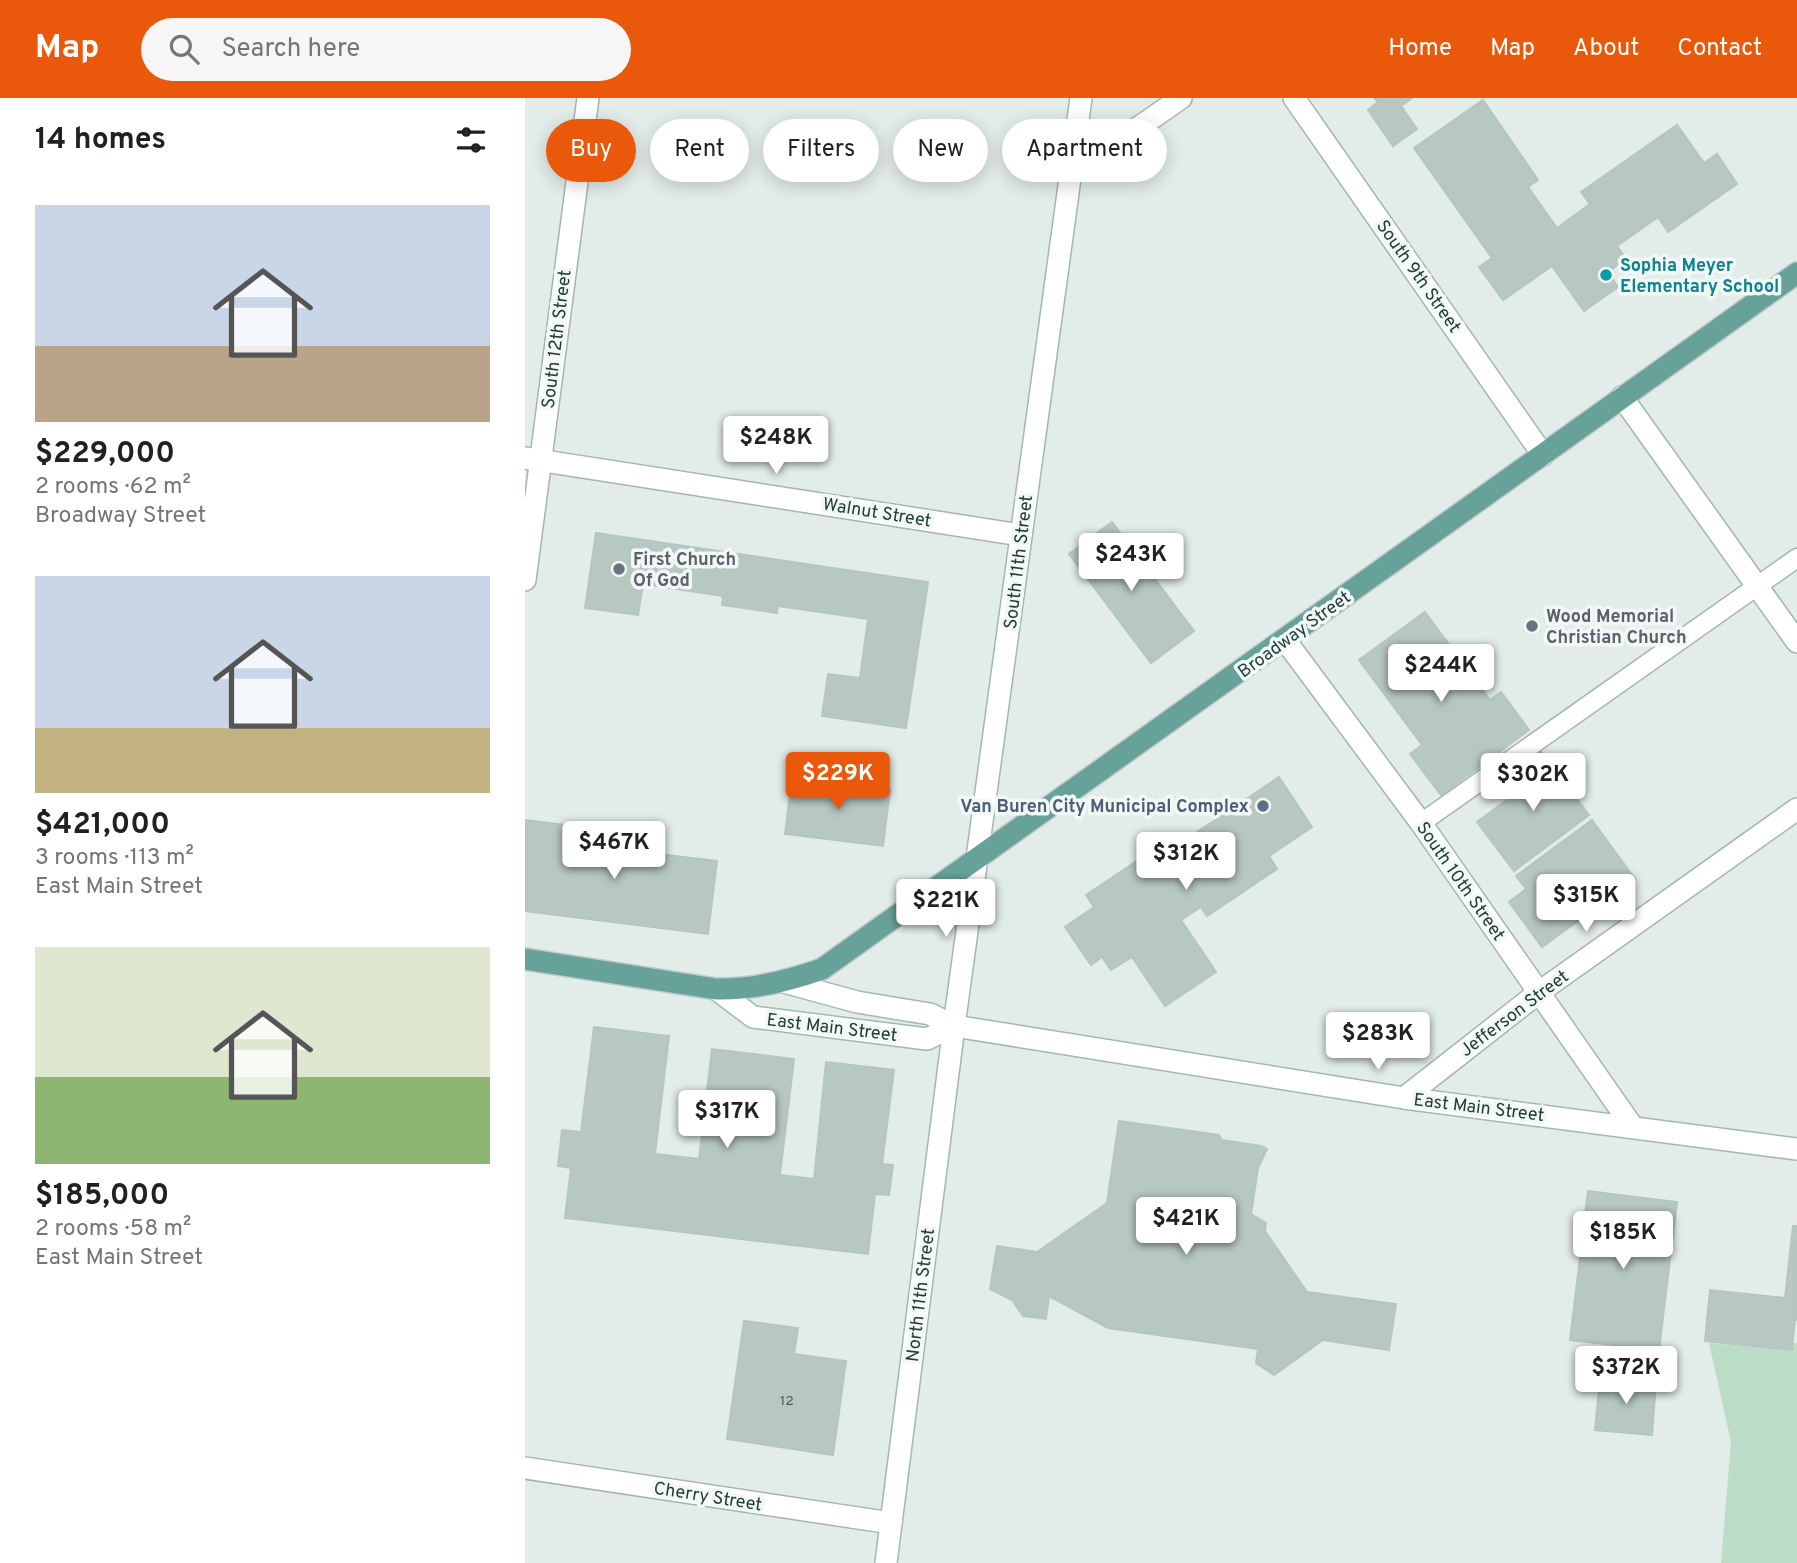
<!DOCTYPE html>
<meta charset="utf-8">
<style>
:root{--surface:#fff;--page:#f6f6f6;--text:#202124;--muted:#757577;--accent:#ea580c}
body{margin:0;font-family:Overpass,sans-serif;background:var(--page);color:var(--text);height:100vh;display:flex;flex-direction:column;font-size:26px;white-space:nowrap}
*{box-sizing:border-box;margin:0}
p{font-size:23px;color:var(--muted)}
.icon{flex:none;width:38px;height:38px;fill:none;stroke:currentColor;stroke-width:2;stroke-linecap:round;stroke-linejoin:round}
.map{position:relative;flex:1;overflow:hidden}
.sheet{display:flex;flex-direction:column;background:var(--surface);width:525px}
.sheet>*{flex:none}
.hud{position:absolute;left:21px;top:21px;width:665px;height:63px;display:flex;gap:14px}
.price{position:absolute;translate:-50% -60px;padding:0 16px;border-radius:7px;background:#fff;color:#222;font-size:23px;line-height:46px;filter:drop-shadow(0 2px 4px #0008)}
.price::after{content:'';position:absolute;left:50%;top:42px;width:21px;height:16px;margin-left:-10px;background:inherit;clip-path:polygon(0 0,100% 0,50% 100%)}
.price.current{background:var(--accent);color:#fff}
ul{padding:0;list-style:none}
li{display:grid;align-content:center;gap:14px;height:371px;padding:0 35px}
li span{display:grid;place-items:center;height:217px;border-radius:0px;color:#555}
li>.icon{margin-inline-start:auto}
span .icon{width:126px;height:126px;fill:#fffc;stroke-width:1}
li b{font-size:30px}
h2{display:flex;justify-content:space-between;align-items:center;height:84px;padding:0 35px;font-size:30px}
.chip{padding:0 24px;border-radius:32px;background:var(--surface);box-shadow:0 4px 18px #0003;font-size:24px;line-height:63px}
.chip.current{background:var(--accent);color:#fff}
header{display:flex;align-items:center;gap:42px;box-sizing:border-box;height:98px;padding:0 35px;background:var(--accent);color:#fff}
header strong{font-size:33px}
nav{display:flex;gap:38px;margin-inline-start:auto;font-size:24px}
.search{width:490px;height:63px;background:var(--page);display:flex;align-items:center;gap:18px;box-sizing:border-box;padding:0 24px;border-radius:38px;color:var(--muted);font-size:26px}
main{display:flex;flex:1;min-height:0}
.map>svg:first-child{display:block}
.green{fill:#bbddc8}
.building{fill:#b7c7c2;stroke:#b4c6c1;stroke-width:2}
.lines{fill:none;stroke-linecap:round;stroke-linejoin:round}
.lane-casing{stroke:#a5b4b1;stroke-width:21}
.street-casing{stroke:#a5b4b1;stroke-width:24}
.secondary-casing{stroke:#a0b8b2;stroke-width:24}
.primary-casing{stroke:#c1c9c8;stroke-width:24}
.lane{stroke:#fff;stroke-width:18}
.street{stroke:#fff;stroke-width:21}
.secondary{stroke:#fff;stroke-width:21}
.primary{stroke:#66a19a;stroke-width:21}
.culture-dot{fill:#0f9aa8;stroke:#f2f8f6;stroke-width:2.5}
.worship-dot{fill:#6b7280;stroke:#f2f8f6;stroke-width:2.5}
.service-dot{fill:#5c6f8a;stroke:#f2f8f6;stroke-width:2.5}
.labels{text-anchor:middle;stroke-width:7;stroke-linejoin:round;paint-order:stroke}
.number-label{font-size:14px;fill:#47605b}
.culture-label{font-size:18px;font-weight:bold;fill:#0d838f;stroke:#f2f8f6;text-anchor:start}
.street-label{font-size:18px;fill:#223d39;stroke:#f2f8f6}
.worship-label{font-size:18px;font-weight:bold;fill:#5b616d;stroke:#f2f8f6;text-anchor:start}
.service-label{font-size:18px;font-weight:bold;fill:#4e5e75;stroke:#f2f8f6;text-anchor:end}
</style>
<header>
<strong>Map</strong>
<div class="search"><svg class="icon" aria-label="search" viewBox="0 0 24 24"><circle cx="10" cy="10" r="6"/><path d="M15 15l6 6"/></svg>Search here</div>
<nav><a>Home</a><a>Map</a><a>About</a><a>Contact</a></nav>
</header>
<main>
<section class="sheet">
<h2>14 homes<svg class="icon" aria-label="filters" viewBox="0 0 24 24"><path d="M4 7h16M4 17h16"/><circle cx="9" cy="7" r="2"/><circle cx="15" cy="17" r="2"/></svg></h2>
<ul>
<li><span style="background:linear-gradient(#c9d6e8 65%,#b9a48a 0)"><svg class="icon" aria-label="home" viewBox="0 0 24 24"><path d="M3 11l9-7 9 7M6 9v11h12V9"/></svg></span><div><b>$229,000</b><p>2 rooms · 62 m²</p><p>Broadway Street</p></div></li>
<li><span style="background:linear-gradient(#c9d6e8 70%,#c2b280 0)"><svg class="icon" aria-label="home" viewBox="0 0 24 24"><path d="M3 11l9-7 9 7M6 9v11h12V9"/></svg></span><div><b>$421,000</b><p>3 rooms · 113 m²</p><p>East Main Street</p></div></li>
<li><span style="background:linear-gradient(#dfe7d0 60%,#8fb573 0)"><svg class="icon" aria-label="home" viewBox="0 0 24 24"><path d="M3 11l9-7 9 7M6 9v11h12V9"/></svg></span><div><b>$185,000</b><p>2 rooms · 58 m²</p><p>East Main Street</p></div></li>
</ul>
</section>
<div class="map">
<svg width="1272" height="1465" viewBox="0 0 1272 1465">
<rect width="100%" height="100%" fill="#e2ece9"/>
<path class="green" d="M1272,1244V1465H1196L1206,1344L1184,1245L1260,1252Z"/>
<g class="building">
<path d="M849,0H887L876,8L892,31L868,48L843,12L853,4Z"/>
<path d="M958,2L1013,82L1003,89L1032,130L1065,106L1056,94L1152,27L1179,65L1192,56L1212,86L1143,134L1133,119L1092,148L1101,161L1083,174L1093,189L1059,213L1027,168L978,202L954,169L967,160L889,50Z"/>
<path d="M587,424L669,533L626,565L544,456Z"/>
<path d="M71,435L403,484L381,630L297,618L303,576L335,580L343,521L253,508L252,515L197,507L198,498L118,486L113,517L60,510Z"/>
<path d="M900,514L965,602L976,594L1004,632L916,697L885,656L897,647L834,562Z"/>
<path d="M1014,651L1064,717L989,773L952,724L998,690L985,673Z"/>
<path d="M754,679L787,729L744,758L752,771L682,818L676,809L656,822L691,874L640,908L607,859L586,872L577,859L566,867L540,829L569,809L561,797L612,763L617,771Z"/>
<path d="M267,680L365,692L358,748L260,736Z"/>
<path d="M0,722L73,731L71,749L192,763L183,836L0,813Z"/>
<path d="M1067,722L1110,781L1017,849L984,804L1001,791L991,778Z"/>
<path d="M69,929L144,938L130,1056L174,1061L187,951L269,961L255,1077L289,1081L301,964L369,972L357,1066L368,1067L364,1097L350,1096L343,1156L40,1120L46,1070L33,1068L37,1032L56,1034Z"/>
<path d="M594,1023L694,1037L697,1042L736,1048L742,1051L733,1070L726,1116L741,1125L740,1133L782,1194L871,1206L864,1252L798,1242L749,1277L731,1265L733,1251L583,1230L524,1198L521,1221L498,1218L487,1202L465,1191L472,1148L512,1154L582,1105Z"/>
<path d="M1063,1093L1152,1104L1134,1252L1045,1242Z"/>
<path d="M1268,1128H1272V1222L1270,1221L1267,1252L1180,1243L1185,1192L1260,1200Z"/>
<path d="M219,1223L273,1230L269,1256L321,1263L308,1357L202,1341Z"/>
<path d="M1075,1279L1131,1284L1127,1337L1070,1332Z"/>
</g>
<g class="lines">
<defs>
<path id="lane" d="M896,725L1272,460"/>
<g id="street">
<path d="M769,0L1018,357"/>
<path d="M545,77L656,0"/>
<path d="M1097,299L1272,544"/>
<path d="M0,360L496,437"/>
<path d="M0,482L63,0"/>
<path d="M760,542L896,725L1107,1028"/>
<path d="M879,1000L1013,895L1272,711"/>
<path d="M0,1370L366,1425"/>
</g>
<g id="secondary">
<path d="M259,884L332,904L405,916L429,928L879,1000L1272,1051"/>
<path d="M191,891L228,919L402,941L429,928"/>
<path d="M361,1465L429,928L556,0"/>
</g>
<path id="primary" d="M0,861L191,891C228,892 263,883 297,871L1272,175"/>
</defs>
<use href="#lane" class="lane-casing"/>
<use href="#street" class="street-casing"/>
<use href="#secondary" class="secondary-casing"/>
<use href="#primary" class="primary-casing"/>
<use href="#lane" class="lane"/>
<use href="#street" class="street"/>
<use href="#secondary" class="secondary"/>
<use href="#primary" class="primary"/>
</g>
<circle class="culture-dot" cx="1081" cy="177" r="7"/>
<g class="worship-dot">
<circle cx="94" cy="471" r="7"/>
<circle cx="1007" cy="528" r="7"/>
</g>
<circle class="service-dot" cx="738" cy="708" r="7"/>
<g class="labels">
<g class="number-label">
<text x="262" y="1307">12</text>
</g>
<g class="culture-label">
<text x="1095" y="173">Sophia Meyer<tspan x="1095" dy="21">Elementary School</tspan></text>
</g>
<g class="street-label">
<text transform="translate(894 178) rotate(55)" y="6">South 9th Street</text>
<text transform="translate(31 241) rotate(-83)" y="6">South 12th Street</text>
<text transform="translate(352 414) rotate(9)" y="6">Walnut Street</text>
<text transform="translate(493 464) rotate(-83)" y="6">South 11th Street</text>
<text transform="translate(769 536) rotate(-36)" y="6">Broadway Street</text>
<text transform="translate(936 783) rotate(55)" y="6">South 10th Street</text>
<text transform="translate(989 915) rotate(-37)" y="6">Jefferson Street</text>
<text transform="translate(307 929) rotate(7)" y="6">East Main Street</text>
<text transform="translate(954 1009) rotate(7)" y="6">East Main Street</text>
<text transform="translate(395 1197) rotate(-83)" y="6">North 11th Street</text>
<text transform="translate(183 1398) rotate(9)" y="6">Cherry Street</text>
</g>
<g class="worship-label">
<text x="108" y="467">First Church<tspan x="108" dy="21">Of God</tspan></text>
<text x="1021" y="524">Wood Memorial<tspan x="1021" dy="21">Christian Church</tspan></text>
</g>
<g class="service-label">
<text x="724" y="714">Van Buren City Municipal Complex</text>
</g>
</g>
</svg>
<b class="price" style="left:251px;top:378px">$248K</b>
<b class="price" style="left:606px;top:495px">$243K</b>
<b class="price" style="left:916px;top:606px">$244K</b>
<b class="price current" style="left:313px;top:714px">$229K</b>
<b class="price" style="left:1008px;top:715px">$302K</b>
<b class="price" style="left:89px;top:783px">$467K</b>
<b class="price" style="left:661px;top:794px">$312K</b>
<b class="price" style="left:1061px;top:836px">$315K</b>
<b class="price" style="left:421px;top:841px">$221K</b>
<b class="price" style="left:853px;top:974px">$283K</b>
<b class="price" style="left:202px;top:1052px">$317K</b>
<b class="price" style="left:661px;top:1159px">$421K</b>
<b class="price" style="left:1098px;top:1173px">$185K</b>
<b class="price" style="left:1101px;top:1308px">$372K</b>
<div class="hud">
<a class="chip current">Buy</a>
<a class="chip">Rent</a>
<a class="chip">Filters</a>
<a class="chip">New</a>
<a class="chip">Apartment</a>
</div>
</div>
</main>
